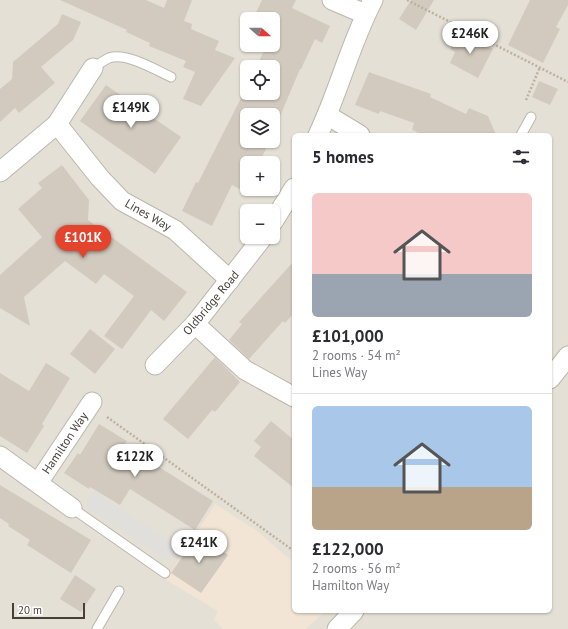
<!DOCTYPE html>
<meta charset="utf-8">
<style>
:root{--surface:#fff;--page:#f7f7f7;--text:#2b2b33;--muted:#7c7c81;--line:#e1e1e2;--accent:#e4432d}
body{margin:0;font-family:"PT Sans",sans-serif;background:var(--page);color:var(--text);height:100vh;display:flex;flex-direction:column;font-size:15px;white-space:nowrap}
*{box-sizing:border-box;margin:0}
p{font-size:13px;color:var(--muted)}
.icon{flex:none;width:22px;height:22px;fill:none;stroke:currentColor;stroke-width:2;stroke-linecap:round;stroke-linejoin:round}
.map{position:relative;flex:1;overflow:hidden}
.drawer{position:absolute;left:292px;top:133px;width:260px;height:480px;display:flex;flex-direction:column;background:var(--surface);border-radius:6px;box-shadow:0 1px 3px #0004}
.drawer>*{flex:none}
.needle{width:26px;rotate:110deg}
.tools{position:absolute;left:240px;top:12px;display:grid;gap:8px}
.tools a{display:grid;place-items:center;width:40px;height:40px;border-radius:6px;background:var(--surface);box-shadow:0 1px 3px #0004;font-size:20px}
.scale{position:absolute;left:12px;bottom:10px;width:73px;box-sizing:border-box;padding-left:4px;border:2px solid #453f37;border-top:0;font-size:11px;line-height:14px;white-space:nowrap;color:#453f37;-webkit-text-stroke:3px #fff;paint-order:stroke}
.price{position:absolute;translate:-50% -34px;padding:0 9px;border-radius:14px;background:#fff;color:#222;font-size:13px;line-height:26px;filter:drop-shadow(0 1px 2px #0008)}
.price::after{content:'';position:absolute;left:50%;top:24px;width:12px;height:9px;margin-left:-6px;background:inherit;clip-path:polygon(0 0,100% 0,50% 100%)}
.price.on{background:var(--accent);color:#fff}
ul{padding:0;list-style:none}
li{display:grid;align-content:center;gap:8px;height:212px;padding:0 20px}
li+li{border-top:1px solid var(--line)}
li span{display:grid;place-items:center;height:124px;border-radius:6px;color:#555}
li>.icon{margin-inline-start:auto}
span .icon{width:72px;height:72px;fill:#fffc;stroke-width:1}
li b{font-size:17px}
h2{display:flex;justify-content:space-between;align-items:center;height:48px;padding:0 20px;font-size:17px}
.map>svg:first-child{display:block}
.residential{fill:#e5e0d6;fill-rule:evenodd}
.commercial{fill:#f2e5d5}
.parking{fill:#e1dfdc}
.building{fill:#d2cabe}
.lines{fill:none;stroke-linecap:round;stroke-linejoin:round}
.service-casing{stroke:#bdb6ab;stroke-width:11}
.minor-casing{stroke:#bdb6ab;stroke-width:21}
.path{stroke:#bdb19e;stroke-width:2.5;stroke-dasharray:2 2;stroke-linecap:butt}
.service{stroke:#fff;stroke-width:9}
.minor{stroke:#fff;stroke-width:19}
.labels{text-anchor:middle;stroke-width:3.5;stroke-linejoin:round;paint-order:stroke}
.street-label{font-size:12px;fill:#453f37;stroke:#fff}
</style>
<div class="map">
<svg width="568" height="629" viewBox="0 0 568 629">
<rect width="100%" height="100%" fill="#f2efe8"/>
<path class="residential" d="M0,0H568V629H0ZM247,19H273V45H247ZM247,67H273V93H247ZM247,115H273V141H247ZM294,135H550V611H294ZM247,163H273V189H247ZM247,211H273V237H247Z"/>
<path class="commercial" d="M215,504L257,531L294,563V611H325L306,629H223L214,620L218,611L166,580Z"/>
<path class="parking" d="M94,491L178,546L168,561L84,506Z"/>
<g class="building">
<path d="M60,0H146L164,8L167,0H192L184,21L192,24L191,29L219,41L215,50L235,58L201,106L183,99L195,72L183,67L186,61L149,46L150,43L126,32L127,30Z"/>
<path d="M262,0H296L292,8L330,26L322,43L315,39L301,69H300L273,133V115H247V141H270L259,163H247V193L232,185L212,226L182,211L196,182L198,183L247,86V93H273V67H256L267,45H273V19H260L254,17Z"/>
<path d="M411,0H434L416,30L399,19Z"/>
<path d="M530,0H568V5L556,27L560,29L543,63L508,45Z"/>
<path d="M62,14L81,22L73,40L41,67L55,83L19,113L15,108L0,122V89L12,79L13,62L58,24Z"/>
<path d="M459,32L493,49L478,78L450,63L455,52L450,49Z"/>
<path d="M369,72L431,94L430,97L466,114L469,108L488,116L496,135H424L412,130L414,123L380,111L379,114L355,105Z"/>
<path d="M539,81L558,89L550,105L532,97Z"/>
<path d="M106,85L181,137L155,174L80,121Z"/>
<path d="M62,165L89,200L88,220L187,292L164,321L151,310L122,349L104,336L134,296L104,274L96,284L65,261L24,297L30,326L0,308V275L42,237L18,209L42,188L38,183Z"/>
<path d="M294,261V313L285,323L283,321L249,359L229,340L242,324L239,322Z"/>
<path d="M90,329L115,349L95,374L70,354Z"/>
<path d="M215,357L240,382L215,412L212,410L188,439L163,419Z"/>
<path d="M46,363L70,378L42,424L44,426L27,453L0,436V373L29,391Z"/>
<path d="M271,421L294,440V488L254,456L261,447L254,441Z"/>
<path d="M99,424L127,441L124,445L213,501L195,530L130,489L120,505L90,487L89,489L64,473L78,453L80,455Z"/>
<path d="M0,485L91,540L71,573L27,545L30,540L8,526L9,524L0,518Z"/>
<path d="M198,534L228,555L201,593L171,573Z"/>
<path d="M75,575L96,589L81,612L60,599Z"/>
</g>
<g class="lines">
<defs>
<g id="service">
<path d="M93,68C98,65 104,60 109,58C126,52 156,70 171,77"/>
<path d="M521,135L531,117"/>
<path d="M72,508L165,573"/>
<path d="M97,629L119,591"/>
</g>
<g id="minor">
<path d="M332,0L365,14"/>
<path d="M327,115L360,135"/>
<path d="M57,124L100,178L122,201L175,230L230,280"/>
<path d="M318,135C339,91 350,44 373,0"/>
<path d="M0,172L57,124L93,68"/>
<path d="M273,222L294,188"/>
<path d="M195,324L245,370L294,397"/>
<path d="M155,365L195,324L263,237"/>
<path d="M550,379L568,356"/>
<path d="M0,456L72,508"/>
<path d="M38,483L92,402"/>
<path d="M337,629L354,611"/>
</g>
</defs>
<use href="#service" class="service-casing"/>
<use href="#minor" class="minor-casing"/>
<g class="path">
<path d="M407,0L568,82"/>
<path d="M526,100L540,67"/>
<path d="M107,417L294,551"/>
</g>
<use href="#service" class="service"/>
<use href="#minor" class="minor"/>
</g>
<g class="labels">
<g class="street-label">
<text transform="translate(148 215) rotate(30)" y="4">Lines Way</text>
<text transform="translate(211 303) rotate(-50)" y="4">Oldbridge Road</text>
<text transform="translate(65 443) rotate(-56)" y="4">Hamilton Way</text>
</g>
</g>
</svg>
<div class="tools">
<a><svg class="needle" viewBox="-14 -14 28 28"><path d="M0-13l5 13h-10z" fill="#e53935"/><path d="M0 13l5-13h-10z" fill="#7c7c81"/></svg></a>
<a><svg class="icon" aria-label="locate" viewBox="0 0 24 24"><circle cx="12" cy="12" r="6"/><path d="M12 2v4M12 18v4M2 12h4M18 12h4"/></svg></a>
<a><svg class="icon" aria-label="layers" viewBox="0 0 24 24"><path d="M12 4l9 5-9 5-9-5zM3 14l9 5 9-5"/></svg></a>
<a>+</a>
<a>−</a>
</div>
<div class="scale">20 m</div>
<b class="price" style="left:470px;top:55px">£246K</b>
<b class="price" style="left:131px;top:129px">£149K</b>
<b class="price on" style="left:83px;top:259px">£101K</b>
<b class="price" style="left:135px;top:478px">£122K</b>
<b class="price" style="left:199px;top:564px">£241K</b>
<section class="drawer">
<h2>5 homes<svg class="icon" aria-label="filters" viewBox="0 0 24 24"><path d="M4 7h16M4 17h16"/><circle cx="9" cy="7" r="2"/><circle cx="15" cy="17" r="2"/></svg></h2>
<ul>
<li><span style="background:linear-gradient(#f6c9c9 65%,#9aa5b1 0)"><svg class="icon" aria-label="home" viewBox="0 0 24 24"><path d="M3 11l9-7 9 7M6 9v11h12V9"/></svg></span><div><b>£101,000</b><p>2 rooms · 54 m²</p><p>Lines Way</p></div></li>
<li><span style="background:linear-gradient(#a9c7e8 65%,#b9a48a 0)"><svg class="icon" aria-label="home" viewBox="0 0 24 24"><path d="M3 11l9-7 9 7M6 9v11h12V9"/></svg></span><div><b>£122,000</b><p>2 rooms · 56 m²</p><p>Hamilton Way</p></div></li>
</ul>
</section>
</div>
